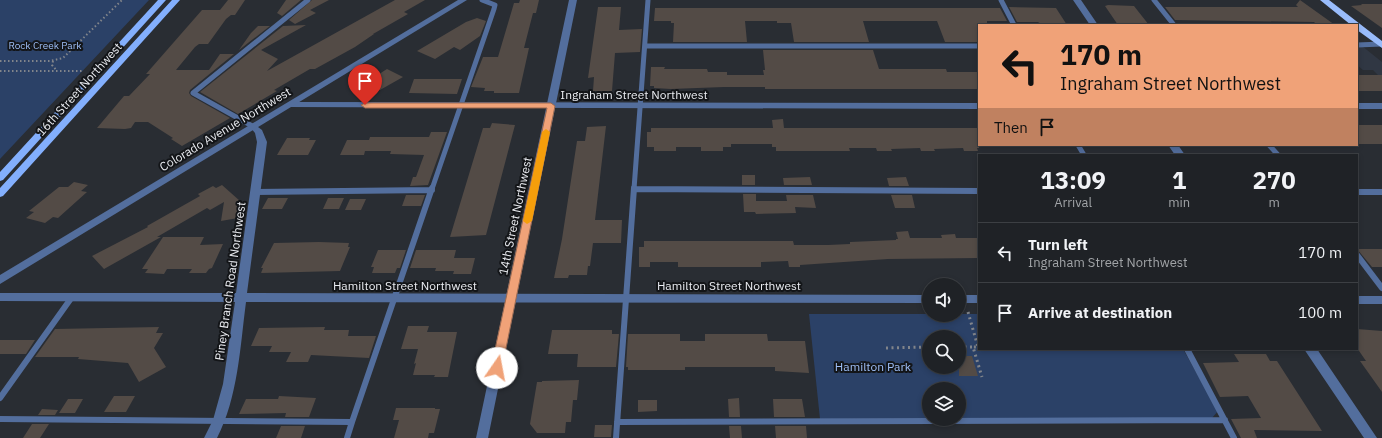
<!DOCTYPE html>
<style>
:root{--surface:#1f2226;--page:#2c2f32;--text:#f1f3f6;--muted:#a1a4a7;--line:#3c3f43}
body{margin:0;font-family:"IBM Plex Sans",sans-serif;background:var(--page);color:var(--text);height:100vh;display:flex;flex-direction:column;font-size:15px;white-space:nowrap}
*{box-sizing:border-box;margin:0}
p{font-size:13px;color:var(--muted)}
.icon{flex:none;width:22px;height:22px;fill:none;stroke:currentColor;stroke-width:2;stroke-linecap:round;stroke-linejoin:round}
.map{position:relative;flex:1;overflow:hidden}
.side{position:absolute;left:978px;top:154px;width:380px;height:196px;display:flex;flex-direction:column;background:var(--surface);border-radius:0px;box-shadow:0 2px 6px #0003,0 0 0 1px var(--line)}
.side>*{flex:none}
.guide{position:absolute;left:978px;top:24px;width:380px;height:122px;border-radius:0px;box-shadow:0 2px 6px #0003,0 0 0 1px var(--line);background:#f0a278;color:#111;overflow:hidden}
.buttons{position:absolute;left:922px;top:278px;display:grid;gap:8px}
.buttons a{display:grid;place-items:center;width:44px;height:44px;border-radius:50%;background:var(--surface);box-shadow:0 2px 6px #0003,0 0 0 1px var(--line);font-size:20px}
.pin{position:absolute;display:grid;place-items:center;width:34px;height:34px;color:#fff;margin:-41px -17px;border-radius:50% 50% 50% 0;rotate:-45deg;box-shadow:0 0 4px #0007}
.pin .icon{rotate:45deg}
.me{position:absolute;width:44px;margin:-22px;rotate:12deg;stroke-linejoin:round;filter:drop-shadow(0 0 3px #0008)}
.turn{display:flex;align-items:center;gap:14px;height:84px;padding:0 16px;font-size:18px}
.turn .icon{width:52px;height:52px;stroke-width:2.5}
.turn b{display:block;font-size:28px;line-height:34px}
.then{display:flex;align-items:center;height:38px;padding:0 16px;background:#0003;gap:8px;font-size:15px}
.eta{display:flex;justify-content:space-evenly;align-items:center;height:68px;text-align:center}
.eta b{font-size:24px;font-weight:700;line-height:28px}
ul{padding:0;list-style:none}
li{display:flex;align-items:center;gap:12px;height:60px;padding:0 16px;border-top:1px solid var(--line)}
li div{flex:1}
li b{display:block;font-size:15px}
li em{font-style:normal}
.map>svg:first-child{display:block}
</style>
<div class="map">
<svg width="1382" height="438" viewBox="0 0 1382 438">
<rect width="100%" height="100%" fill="#292d33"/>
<path fill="#303743" d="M1357,42L1382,62V75H1378L1373,70H1363L1357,65Z"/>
<path fill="#2b4167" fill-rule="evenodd" d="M0,0H149L0,159Z
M809,314H979V349H1183L1218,411L1212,418H959V389H929V418L820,419ZM929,337H959V367H929Z"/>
<path fill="#534b46" d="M228,0H245L235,15H231L226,19L208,44H199L195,47L176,70H209L220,54H234L190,90L189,93L191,96L230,118L182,146L171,139L173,138L148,122H135L131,128L125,129L97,128L124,96H129L150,74H146L202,10H220Z
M286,0H301L282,16L277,13Z
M312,0H329L310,10L316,13L295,24L289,20Z
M395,0H425L404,12L408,14L373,34H374L355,47L315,69H310L274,90L277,91L238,114L200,92L283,26L306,25L261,50L278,59L267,71Z
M520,0H539L536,13H533L524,48H529L519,93H494V91H484L485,88L471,87L483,57H498L514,3H519Z
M1300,0L1335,25H1317L1314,22L1175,20L1165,7H1298L1296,5Z
M1361,4H1382V28L1351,6L1362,5Z
M1108,5L1134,6L1149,25H1118L1105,6Z
M598,7H621L619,30L642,29L640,52L615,53L612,91H593L594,77L588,78Z
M1009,7L1056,8L1067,25H1042L1038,22H1017Z
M655,8H1000L1007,21H987V23H979V42H945L937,21H863L869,42H794L791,23H777V21H745L747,42H673L674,23H671V21H654Z
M477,18L486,21L480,36L460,50L454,47L435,59L417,51L466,22Z
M258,26H270L239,50L251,33Z
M763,50H873L879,69H946L947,72H979V89H765V87H724L671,89L654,88V86H650L651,67H665L664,69H707L708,72H727V75H764L763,70H765Z
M387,69L403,77L380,90L365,83Z
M1357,75H1382V91H1357Z
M414,79H462L457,94L409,93Z
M783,119L784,128H977L979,134V148H977L978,151H964L963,148L934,149L935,151H921L920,148L891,149L892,151H877L876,148H849L850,151H776V147H772V144H731V147H723V151H701V147H676V151H654V147H647V132H651V128H773L772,120Z
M492,123L515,125L486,235L450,237L483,128H490Z
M1357,125H1382V144H1357Z
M606,126L595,220H622L621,243H593L590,266H588L587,275H569L568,278H554L562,239L577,141H585L587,127Z
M431,132H447L428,185L410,186L413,177H416L424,155L390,154L391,151H365L364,155H340L347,140H369L370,137H429Z
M287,138H310L309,140H316L308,155H277Z
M742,175H755V185H742Z
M810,177L812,185H784L783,178Z
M906,177L909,186H889L887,178Z
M74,182L88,185L81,191L87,192L58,218L53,217L45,223L26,218L34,212L29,211L59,187H68Z
M222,185L240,201L238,218L221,221L224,202L210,210L207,208L157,237H161L104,269L92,256L148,227L147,226L200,196L198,194L213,186L216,188Z
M743,194H756V201H787L786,195H813L816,208L795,207L796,213L756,214L755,212H744Z
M406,195H425L421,206H402Z
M891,195H912L915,208H895Z
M268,198H288L282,209H262Z
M328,198H344L339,209H323Z
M350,199H366L361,210H345Z
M908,231L910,238H942L941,235L955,234L956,238H979V258L888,259L800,265V267H789L788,261L761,262V267H678V262H650V267H639V247H644V241H793L794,245H828L850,244V242L896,240V239H898L896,232Z
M163,237H204L200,245L223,244L212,268L209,269L206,273H189L192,269H167L164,274L145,273L148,269H142Z
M319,242L349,243L348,247H350L340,271L261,273L263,268H261L274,243Z
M1357,249H1382V267H1372Z
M378,250H406L400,268H397L395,273H372L374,267H371Z
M416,250H456L454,258H475L471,274H453L454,271H435L436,268H410Z
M408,326H429L427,332H457L448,377H434L435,375H413L416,363L414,364L418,349H401Z
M159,327L156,333H163L154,348L166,367L139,382L128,363L78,359L79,357H35L55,329Z
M325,327L324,330H349L348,336H376L369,358L311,355L308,362H286L291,352H269L272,346H251L259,328Z
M1357,329L1382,331V392L1360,361H1366L1357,348Z
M552,330H612V334H619L616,367H577L578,354H548Z
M628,334H680V341H705V334H767L768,341H805L809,373L775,371V367H685V370H628V367H626Z
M0,340H35L26,354H0Z
M1234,354H1266L1270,361H1277L1322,431L1254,430L1257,438H1241L1231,419L1261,418L1248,396L1220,397L1203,363L1239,362Z
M959,356H972L978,376H959Z
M579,380L577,400H573L571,422H566L565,433H537L530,424L537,382H542V381Z
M114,396H135L126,412H104Z
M279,396L316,398L309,417H285L286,413L239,414L246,399H278Z
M739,398L740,417H729L728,399Z
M68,399H83L75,413H59Z
M773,399H802L805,417H774Z
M638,400H657V411L638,412Z
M396,408H435V409H440L434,433H429L428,438H394L399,420H393Z
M42,409L58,410L55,415H38Z
M32,424H49L40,438H23Z
M595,425H612L611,437H594Z
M281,426H305L301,438H276Z
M729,426H741L742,438H730Z
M775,426H806L807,438H776Z"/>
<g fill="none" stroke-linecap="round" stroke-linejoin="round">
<path stroke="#82858b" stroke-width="2" stroke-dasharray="1.5 2.5" stroke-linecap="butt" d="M0,61H50L63,58L122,0
M53,61L52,65L57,71
M0,71H84"/>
<path stroke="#82858b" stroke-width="3" stroke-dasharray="2 3.5" stroke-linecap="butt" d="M968,312L978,347H973L982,377
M959,347H973
M886,348L929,347"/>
<path stroke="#536e9d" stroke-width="5" d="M1001,0L1014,25
M1154,0L1174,25
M1357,45L1382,44
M645,46H979
M254,127L193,93L308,0
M1078,145L1084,155
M1269,145L1278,155
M432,189L494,9L495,5L482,0
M634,189L648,0"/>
<path stroke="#536e9d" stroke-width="6" d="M634,189L979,191
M255,192L432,190
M1357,192H1382
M1357,255L1382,288
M1187,349L1234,438
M0,398L72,297
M0,419L352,422L347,438
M352,422L432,188
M617,422L1225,420
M616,438L634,188"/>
<path fill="#536e9d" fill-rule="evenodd" d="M290,102L979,103V109L287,107L286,105Z
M1357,103H1382V109H1357Z
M254,124L262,130L267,142L247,293L929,295V303L246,302C240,348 238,397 217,438H204L213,420L223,384L235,302L0,301V293H236L257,142L255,133L250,127Z
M959,295H979V303H959Z
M1357,296H1382V304H1357Z"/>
<path fill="#536e9d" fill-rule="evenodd" d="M458,0H467L0,284V275Z
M569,0H577L488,438H476Z
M1073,0H1081L1098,25H1090Z
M1168,145H1178L1185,155H1175Z
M1304,349H1317L1377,438H1364Z"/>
<path fill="#83affd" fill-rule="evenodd" d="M158,0H166L3,180L0,181V172Z
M172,0H180L3,196L0,197V188Z"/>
<path fill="#99bcfb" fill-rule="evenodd" d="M1320,0H1329L1382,41V48L1357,30V25H1351Z"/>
</g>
<path fill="#f0a278" stroke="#9c694e" d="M551,103L555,106L502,368L501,371H493L491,368L547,108H365L361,105L365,103Z"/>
<path fill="#f59e0b" d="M546,129L550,132L532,221L527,224L523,221L542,132Z"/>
<g text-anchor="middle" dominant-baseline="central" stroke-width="4" stroke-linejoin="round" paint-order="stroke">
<g font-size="10" fill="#9ebff8" stroke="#131518">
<text x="45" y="45">Rock Creek Park</text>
</g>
<g font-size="12" fill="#ebedf2" stroke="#131518">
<text transform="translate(79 89) rotate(-48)">16th Street Northwest</text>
<text x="634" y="94">Ingraham Street Northwest</text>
<text transform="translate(225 129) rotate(-31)">Colorado Avenue Northwest</text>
<text transform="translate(515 216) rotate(-78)">14th Street Northwest</text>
<text transform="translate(230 281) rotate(-82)">Piney Branch Road Northwest</text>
<text x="405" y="285">Hamilton Street Northwest</text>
<text x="729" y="285">Hamilton Street Northwest</text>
</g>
<g font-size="12" fill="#9ebff8" stroke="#131518">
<text x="873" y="366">Hamilton Park</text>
</g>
</g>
</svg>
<div class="buttons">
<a><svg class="icon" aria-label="sound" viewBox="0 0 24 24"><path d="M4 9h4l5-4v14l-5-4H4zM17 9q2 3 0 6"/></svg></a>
<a><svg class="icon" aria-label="search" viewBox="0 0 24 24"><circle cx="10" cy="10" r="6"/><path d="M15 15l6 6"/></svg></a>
<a><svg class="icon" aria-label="layers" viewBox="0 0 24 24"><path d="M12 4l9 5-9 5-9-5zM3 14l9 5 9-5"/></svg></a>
</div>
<div class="pin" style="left:365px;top:105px;background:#d93025"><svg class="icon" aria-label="arrive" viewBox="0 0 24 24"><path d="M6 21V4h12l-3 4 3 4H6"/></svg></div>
<svg class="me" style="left:497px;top:368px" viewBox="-20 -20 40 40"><circle r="19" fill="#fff"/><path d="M0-13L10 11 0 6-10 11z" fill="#f0a278"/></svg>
<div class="guide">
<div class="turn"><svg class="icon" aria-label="left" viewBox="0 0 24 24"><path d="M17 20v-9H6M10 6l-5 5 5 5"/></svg><div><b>170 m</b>Ingraham Street Northwest</div></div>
<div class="then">Then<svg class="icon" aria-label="arrive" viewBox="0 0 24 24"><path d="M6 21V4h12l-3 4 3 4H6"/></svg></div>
</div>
<section class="side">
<div class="eta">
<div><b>13:09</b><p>Arrival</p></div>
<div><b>1</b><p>min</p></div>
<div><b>270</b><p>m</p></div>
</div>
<ul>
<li><svg class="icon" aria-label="left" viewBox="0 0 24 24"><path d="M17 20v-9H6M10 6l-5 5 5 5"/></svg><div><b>Turn left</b><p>Ingraham Street Northwest</p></div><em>170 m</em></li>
<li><svg class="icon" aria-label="arrive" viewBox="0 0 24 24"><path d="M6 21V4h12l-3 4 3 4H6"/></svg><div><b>Arrive at destination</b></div><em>100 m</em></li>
</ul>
</section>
</div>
